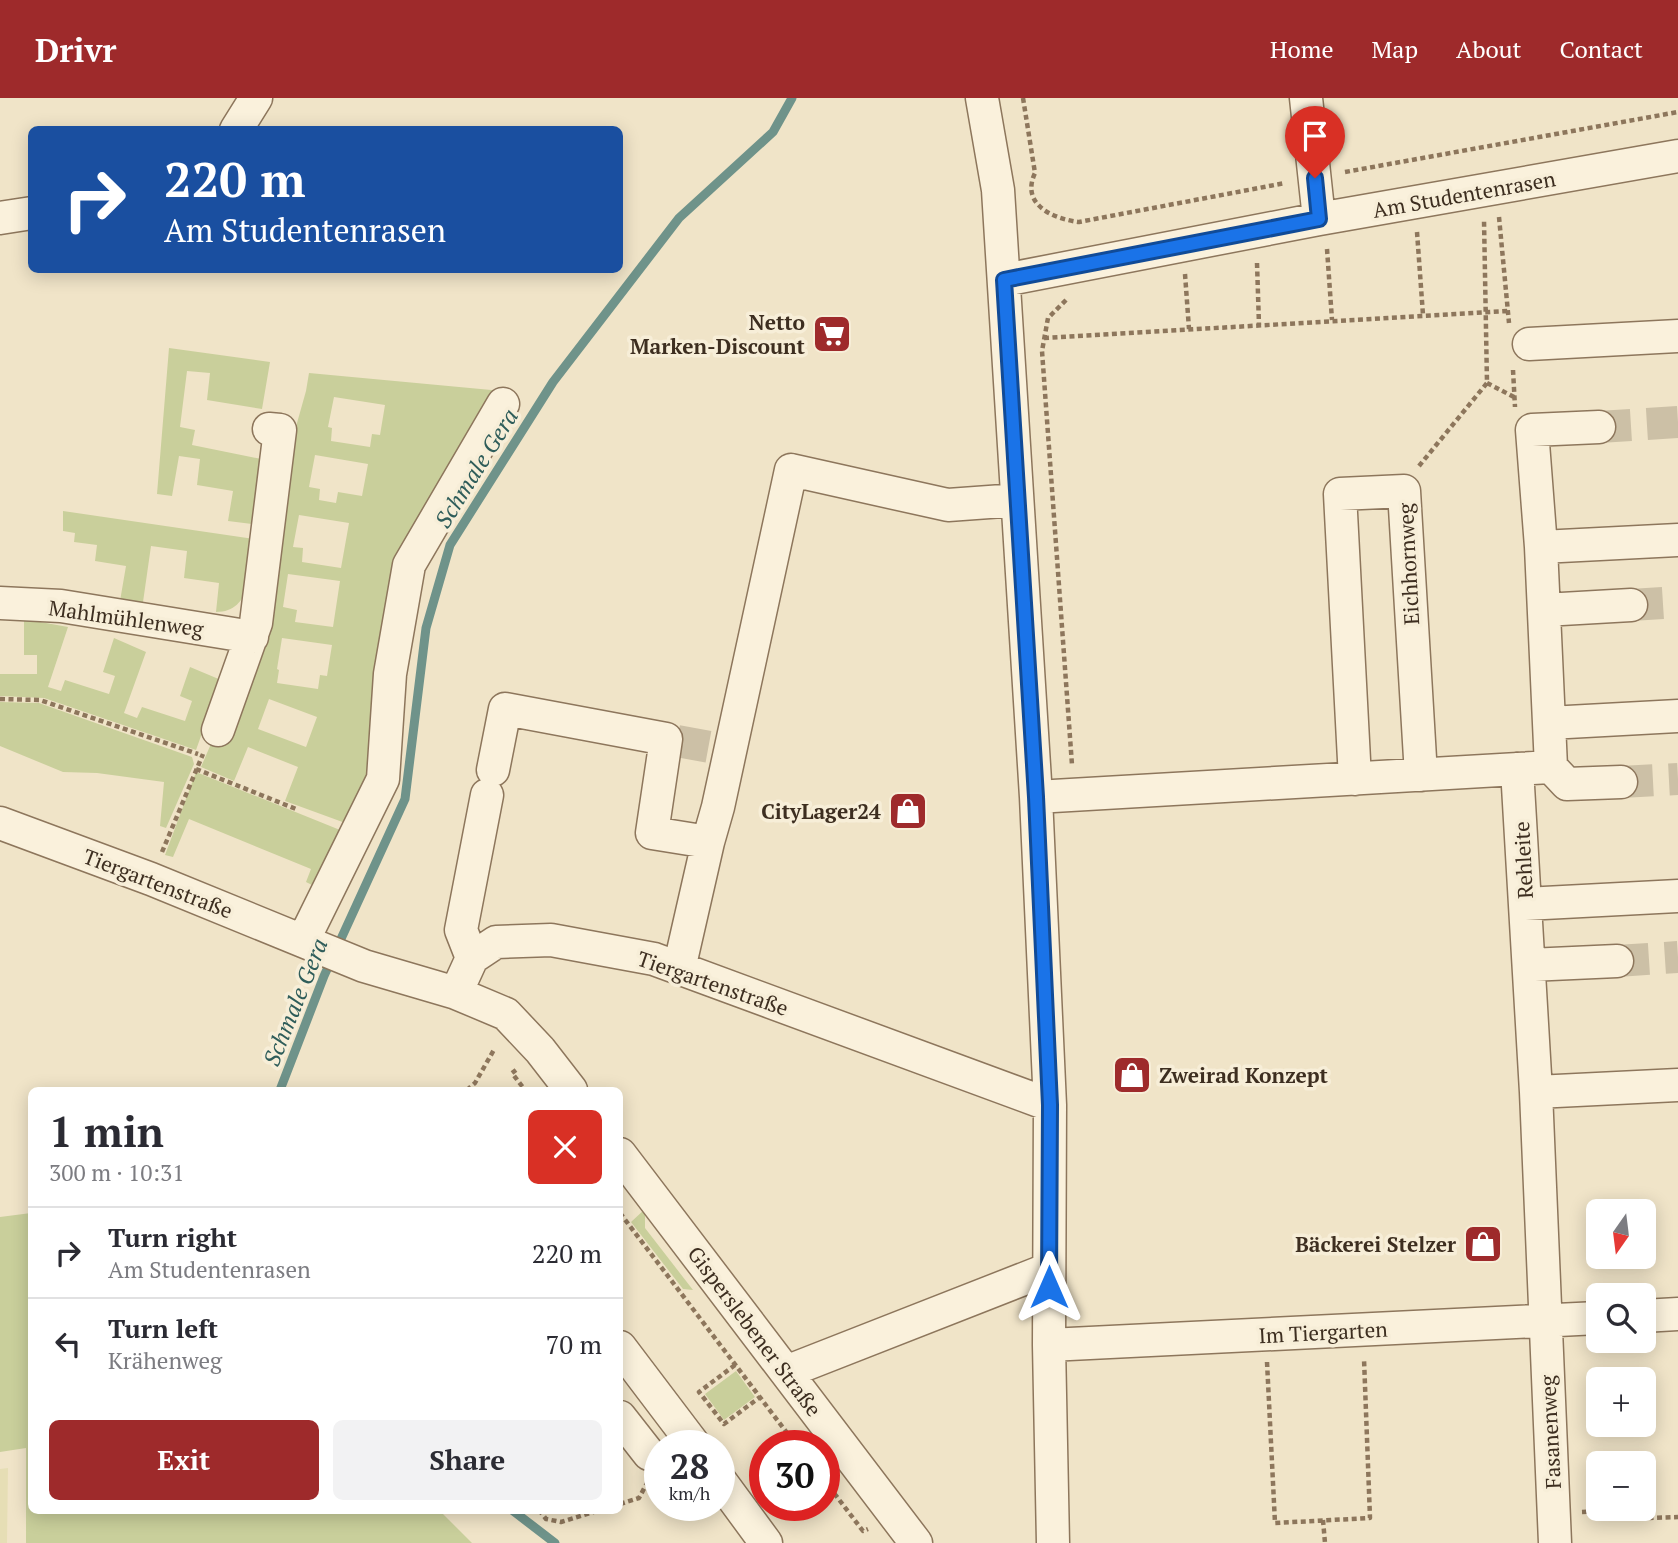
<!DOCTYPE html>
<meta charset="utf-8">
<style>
:root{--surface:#fff;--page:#f2f2f3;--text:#2b2b33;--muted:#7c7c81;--line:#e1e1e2;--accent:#9e2a2b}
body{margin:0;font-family:"PT Serif",serif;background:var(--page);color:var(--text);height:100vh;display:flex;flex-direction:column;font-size:26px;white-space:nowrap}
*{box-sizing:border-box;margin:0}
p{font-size:23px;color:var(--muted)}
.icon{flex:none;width:38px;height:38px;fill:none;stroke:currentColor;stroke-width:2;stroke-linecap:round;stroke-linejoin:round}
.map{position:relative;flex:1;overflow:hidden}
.panel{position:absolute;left:28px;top:989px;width:595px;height:427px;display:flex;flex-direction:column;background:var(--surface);border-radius:10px;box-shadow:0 4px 18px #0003}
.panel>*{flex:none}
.guide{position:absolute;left:28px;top:28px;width:595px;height:147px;border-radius:10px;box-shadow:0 4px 18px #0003;background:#1a4fa0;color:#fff;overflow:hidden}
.needle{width:46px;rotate:194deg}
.controls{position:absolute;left:1586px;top:1101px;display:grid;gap:14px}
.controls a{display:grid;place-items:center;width:70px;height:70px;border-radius:10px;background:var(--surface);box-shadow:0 4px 18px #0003;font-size:35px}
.speed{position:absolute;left:644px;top:1332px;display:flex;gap:14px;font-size:35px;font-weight:700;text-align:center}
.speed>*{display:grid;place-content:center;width:91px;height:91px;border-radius:50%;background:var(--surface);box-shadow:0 4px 18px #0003;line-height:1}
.speed small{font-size:18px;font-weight:400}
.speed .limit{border:10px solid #d22;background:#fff;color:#111}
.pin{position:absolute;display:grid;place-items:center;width:60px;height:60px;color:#fff;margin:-72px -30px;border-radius:50% 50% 50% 0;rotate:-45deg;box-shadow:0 0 7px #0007}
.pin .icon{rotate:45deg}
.me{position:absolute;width:77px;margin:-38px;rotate:0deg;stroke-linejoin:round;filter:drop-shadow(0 0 5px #0008)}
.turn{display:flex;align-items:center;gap:24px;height:147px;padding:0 21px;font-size:32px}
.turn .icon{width:91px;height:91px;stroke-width:2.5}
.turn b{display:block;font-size:49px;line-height:60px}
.round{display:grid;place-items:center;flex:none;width:74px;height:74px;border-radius:10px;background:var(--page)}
.overview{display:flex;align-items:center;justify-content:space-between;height:119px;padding:0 21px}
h1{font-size:42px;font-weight:800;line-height:52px}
.cta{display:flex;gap:14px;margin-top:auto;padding:14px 21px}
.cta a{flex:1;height:80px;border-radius:10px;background:var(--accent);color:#fff;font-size:28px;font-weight:800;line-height:80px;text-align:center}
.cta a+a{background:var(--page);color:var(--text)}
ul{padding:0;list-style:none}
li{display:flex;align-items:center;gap:21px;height:91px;padding:0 21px;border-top:2px solid var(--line)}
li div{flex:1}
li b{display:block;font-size:26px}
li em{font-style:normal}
header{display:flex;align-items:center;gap:42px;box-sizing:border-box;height:98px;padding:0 35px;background:var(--accent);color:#fff}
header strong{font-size:33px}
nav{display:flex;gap:38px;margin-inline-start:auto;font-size:24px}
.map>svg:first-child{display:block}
</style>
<header>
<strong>Drivr</strong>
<nav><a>Home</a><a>Map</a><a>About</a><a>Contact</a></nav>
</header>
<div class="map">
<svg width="1678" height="1445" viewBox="0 0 1678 1445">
<rect width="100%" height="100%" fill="#f0e4c8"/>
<path fill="#e6deb5" d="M8,1370L7,1445H0V1371Z"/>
<path fill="#c9cf9b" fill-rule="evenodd" d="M169,250L270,264L262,311L207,302L210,275L187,273L180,329L195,332L192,347L266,362L259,427L228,423L233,393L197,387L200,361L179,358L172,398L157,396Z
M309,275L502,293L431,404L376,675L348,726L285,703L298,669L248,649L234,683L201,669L271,507L297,325L306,293ZM334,299L385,307L380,337L372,336L370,349L331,343L332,330L328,329ZM315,357L368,366L362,398L338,394L336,405L319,402L320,391L309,389ZM299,417L349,425L341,470L302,464L303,450L293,449ZM288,476L340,483L333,529L295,524L297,512L283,509ZM282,540L332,547L327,578L320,577L318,591L277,585L279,572L277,571ZM269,601L317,619L306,649L258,631Z
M63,413L254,441C250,470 253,514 216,514L219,485L184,480L187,453L151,448L143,504L120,503L126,468L95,463L97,447L74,444L75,435L63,433Z
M24,521L68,529L48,589L61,593L65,582L109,596L115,578L103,574L114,540L146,554L124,615L137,620L142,609L185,623L192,603L180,598L190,569L221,582L196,652L44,600L0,598V576H37V557H24Z
M0,604L39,605L192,659L194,666L166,730L160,728L164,684L97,675L63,674L0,648Z
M196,674L345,734L318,790L306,784L311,771L189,721L173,759L165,757Z
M645,1111V1130L693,1192L683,1191L631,1124Z
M31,1115L32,1412H439L472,1445H26V1350L0,1354V1119Z
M736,1273L755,1299L724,1322L705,1296Z"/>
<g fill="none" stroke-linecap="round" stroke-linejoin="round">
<path stroke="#6f938a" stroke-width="9" d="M280,992L324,878L405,701L426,530L450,447L553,284L679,120L773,34L792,0
M512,1412L555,1445"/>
<path stroke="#ccc0a6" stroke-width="32" stroke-dasharray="32 16" stroke-linecap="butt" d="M1599,329L1678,324
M1631,507L1678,504
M677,643L715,650
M1621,684L1678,681
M1617,863L1678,859"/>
<defs>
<path id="minor" d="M982,0L998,92L1036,699L1050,1007L1049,1247L1053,1445
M1306,0L1319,121
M236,32L256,0
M0,120L32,115
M1004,182L1319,121L1678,58
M1529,246L1678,238
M1541,449L1678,442
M0,505L61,508L252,539
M1544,512L1631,507
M1549,625L1678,618
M218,632L256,525L280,332L269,331
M1551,669L1567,686L1621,684
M1517,671L1536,994L1555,1445
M493,672L505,611L666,641L652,735L708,744
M1355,681L1340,396L1404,393L1421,677
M1036,699L1551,669L1541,449L1532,332L1599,329
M0,725L151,781L364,868L456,895L506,916L540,952L571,992
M1525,806L1678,798
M303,843L383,681L390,576L409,467L503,306
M472,860L461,832L487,697
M1529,867L1617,863
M679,871L708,744L718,709L791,372L948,407L1017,402
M456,895L472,860L496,844L551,842L654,861L1050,1007
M1536,994L1678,987
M620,1056L916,1445
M1643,1218L1678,1216
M1049,1247L1598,1220
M620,1249L695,1348
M786,1274L1049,1171
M620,1319L649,1356
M719,1381L766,1445"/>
</defs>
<use href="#minor" stroke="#8d765c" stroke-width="35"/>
<path stroke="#8d765c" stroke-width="4.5" stroke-dasharray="5 3.5" stroke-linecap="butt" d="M1023,0L1035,75C1020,107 1054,121 1079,124L1285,85
M1345,74L1678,14
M1499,119L1509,225
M1417,134L1423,217
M1327,151L1332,222
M1257,165L1259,227
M1185,176L1189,231
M1066,202L1048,220L1042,253L1072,667
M1044,240L1508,213
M1513,272L1515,309
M1487,285L1514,299
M1419,368L1487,285L1484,122
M0,601L40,602L198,656
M196,671L296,711
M162,754L203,656
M516,972L512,975L525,992
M467,992L475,985L495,950
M620,1115L797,1348
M1267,1264L1275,1425L1370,1420L1364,1261
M735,1267L699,1294L724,1326L760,1299
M824,1382L863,1433L868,1431
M620,1406L639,1400L647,1385
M539,1412L546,1421L561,1424L600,1412
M1582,1414L1628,1412L1650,1420L1678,1419
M1323,1422L1325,1445"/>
<use href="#minor" stroke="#faf1dc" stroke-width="32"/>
</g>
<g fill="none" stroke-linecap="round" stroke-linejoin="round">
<defs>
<path id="route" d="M1049,1189L1050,1007L1036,699L1004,182L1319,121L1315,80"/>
</defs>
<use href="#route" stroke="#114b97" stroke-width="18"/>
<use href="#route" stroke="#1a73e8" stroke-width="12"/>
</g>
<defs>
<symbol id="supermarket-square" viewBox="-11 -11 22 22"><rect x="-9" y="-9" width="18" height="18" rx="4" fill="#9e2a2b" stroke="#f7eed8"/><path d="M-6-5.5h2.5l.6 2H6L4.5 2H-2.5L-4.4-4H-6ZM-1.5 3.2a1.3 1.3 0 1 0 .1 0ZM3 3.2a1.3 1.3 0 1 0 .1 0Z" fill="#fff"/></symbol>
<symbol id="shop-square" viewBox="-11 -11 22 22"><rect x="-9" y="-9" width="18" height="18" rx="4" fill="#9e2a2b" stroke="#f7eed8"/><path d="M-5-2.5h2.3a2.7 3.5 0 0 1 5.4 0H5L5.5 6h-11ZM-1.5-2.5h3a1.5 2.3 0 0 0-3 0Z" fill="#fff"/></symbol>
</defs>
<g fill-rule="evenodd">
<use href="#supermarket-square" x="810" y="214" width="44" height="44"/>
<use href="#shop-square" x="886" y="691" width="44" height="44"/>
<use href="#shop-square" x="1110" y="955" width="44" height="44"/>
<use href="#shop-square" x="1461" y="1124" width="44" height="44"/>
</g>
<g text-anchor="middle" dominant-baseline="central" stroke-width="7" stroke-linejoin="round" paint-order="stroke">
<g font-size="21" fill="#3d2e20" stroke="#f7eed8">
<text transform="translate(1464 96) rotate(-10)">Am Studentenrasen</text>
<text transform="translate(1408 466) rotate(-93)">Eichhornweg</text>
<text transform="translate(126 520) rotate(8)">Mahlmühlenweg</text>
<text transform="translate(1523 762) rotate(-93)">Rehleite</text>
<text transform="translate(158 785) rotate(21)">Tiergartenstraße</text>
<text transform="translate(713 885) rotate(19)">Tiergartenstraße</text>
<text transform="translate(755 1233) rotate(53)">Gisperslebener Straße</text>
<text transform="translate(1323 1234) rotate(-3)">Im Tiergarten</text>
<text transform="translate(1550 1334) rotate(-93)">Fasanenweg</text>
</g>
<g font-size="21" font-weight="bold" fill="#3d2e20" stroke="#f7eed8" text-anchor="end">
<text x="805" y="224">Netto<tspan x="805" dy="24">Marken-Discount</tspan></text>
<text x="881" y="713">CityLager24</text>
<text x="1159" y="977" text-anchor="start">Zweirad Konzept</text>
<text x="1456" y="1146">Bäckerei Stelzer</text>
</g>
<g font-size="23" font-style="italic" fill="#2f5d5a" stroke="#f7eed8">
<text transform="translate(476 370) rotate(-58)">Schmale Gera</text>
<text transform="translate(295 904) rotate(-68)">Schmale Gera</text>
</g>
</g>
</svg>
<div class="controls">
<a><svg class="needle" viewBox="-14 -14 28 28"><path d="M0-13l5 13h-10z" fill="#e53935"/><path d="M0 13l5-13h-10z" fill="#7c7c81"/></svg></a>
<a><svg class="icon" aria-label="search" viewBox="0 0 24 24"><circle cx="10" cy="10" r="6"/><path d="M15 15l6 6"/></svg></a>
<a>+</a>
<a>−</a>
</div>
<div class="speed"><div>28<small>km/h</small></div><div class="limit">30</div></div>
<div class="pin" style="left:1315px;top:80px;background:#d93025"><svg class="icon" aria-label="arrive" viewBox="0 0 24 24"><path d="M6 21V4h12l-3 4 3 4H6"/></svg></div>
<svg class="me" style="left:1049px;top:1189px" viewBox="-20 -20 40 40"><path d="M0-17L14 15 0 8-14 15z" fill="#1a73e8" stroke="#fff" stroke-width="4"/></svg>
<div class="guide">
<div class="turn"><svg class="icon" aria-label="right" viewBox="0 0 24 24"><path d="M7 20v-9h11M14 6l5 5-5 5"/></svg><div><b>220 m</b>Am Studentenrasen</div></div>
</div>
<section class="panel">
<div class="overview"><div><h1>1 min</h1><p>300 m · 10:31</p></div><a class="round" style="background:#d93025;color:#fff"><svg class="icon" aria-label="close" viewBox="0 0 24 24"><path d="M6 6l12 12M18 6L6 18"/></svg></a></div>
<ul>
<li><svg class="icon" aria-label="right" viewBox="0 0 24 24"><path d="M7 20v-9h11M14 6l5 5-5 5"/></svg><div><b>Turn right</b><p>Am Studentenrasen</p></div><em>220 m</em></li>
<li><svg class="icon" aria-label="left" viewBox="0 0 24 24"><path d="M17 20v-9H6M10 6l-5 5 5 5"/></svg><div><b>Turn left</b><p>Krähenweg</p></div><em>70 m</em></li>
</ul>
<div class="cta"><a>Exit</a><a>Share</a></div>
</section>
</div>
